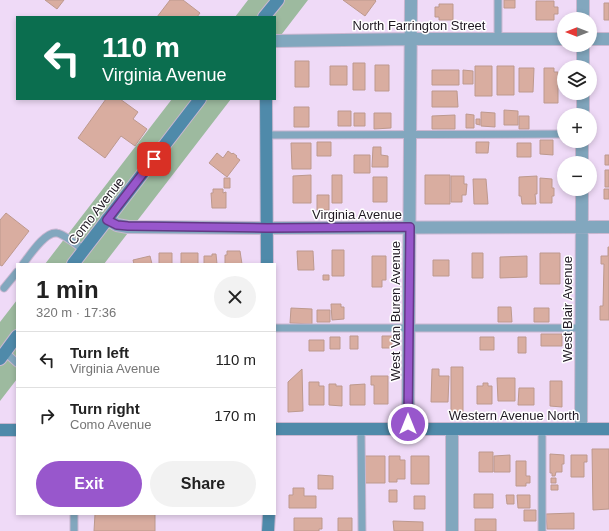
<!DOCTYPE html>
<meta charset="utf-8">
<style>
:root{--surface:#fff;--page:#f2f2f2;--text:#222;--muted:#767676;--line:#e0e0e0;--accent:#9857cc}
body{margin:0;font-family:Arial,sans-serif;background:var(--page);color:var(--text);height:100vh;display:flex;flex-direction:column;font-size:15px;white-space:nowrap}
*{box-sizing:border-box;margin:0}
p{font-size:13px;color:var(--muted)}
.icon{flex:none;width:22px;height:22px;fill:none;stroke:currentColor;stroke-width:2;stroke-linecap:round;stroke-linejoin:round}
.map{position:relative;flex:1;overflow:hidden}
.panel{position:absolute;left:16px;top:263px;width:260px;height:252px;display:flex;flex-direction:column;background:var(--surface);border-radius:0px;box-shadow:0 2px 6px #0003}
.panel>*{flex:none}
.hud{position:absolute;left:16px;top:16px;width:260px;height:84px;border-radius:0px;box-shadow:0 2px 6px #0003;background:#0b6e4f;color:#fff;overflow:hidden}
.needle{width:26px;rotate:270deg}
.controls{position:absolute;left:557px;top:12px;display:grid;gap:8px}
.controls a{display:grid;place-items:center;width:40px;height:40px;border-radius:50%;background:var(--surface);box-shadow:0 2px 6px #0003;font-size:20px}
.pin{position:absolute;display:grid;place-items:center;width:34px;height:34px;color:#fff;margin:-17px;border-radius:8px;box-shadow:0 2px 6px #0006}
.me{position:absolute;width:44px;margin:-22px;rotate:0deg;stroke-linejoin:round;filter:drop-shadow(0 0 3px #0008)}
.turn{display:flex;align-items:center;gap:14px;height:84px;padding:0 20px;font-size:18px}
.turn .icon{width:52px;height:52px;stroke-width:2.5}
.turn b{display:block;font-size:28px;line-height:34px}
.round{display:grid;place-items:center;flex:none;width:42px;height:42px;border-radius:21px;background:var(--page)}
.headline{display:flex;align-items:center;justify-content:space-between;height:68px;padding:0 20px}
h1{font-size:24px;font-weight:600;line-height:30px}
.primary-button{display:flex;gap:8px;margin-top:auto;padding:8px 20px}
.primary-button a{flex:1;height:46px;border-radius:24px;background:var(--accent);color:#fff;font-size:16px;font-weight:600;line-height:46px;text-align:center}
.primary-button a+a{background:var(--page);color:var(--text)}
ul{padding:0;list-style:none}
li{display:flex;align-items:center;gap:12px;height:56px;padding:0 20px;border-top:1px solid var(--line)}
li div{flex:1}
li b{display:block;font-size:15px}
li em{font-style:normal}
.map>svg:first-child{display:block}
</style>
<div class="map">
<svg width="609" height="531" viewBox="0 0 609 531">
<rect width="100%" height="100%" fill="#efdaf7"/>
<path fill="#9dba9f" d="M248,0H308L275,43V17H235Z
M172,99H231L104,264H45Z
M17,300V379L0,401V322Z"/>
<path fill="#d9ada0" stroke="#bd998e" d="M45,0H64L57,9Z
M170,0H183L200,13L197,17H157Z
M343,0H375L376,1L365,16Z
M504,0H515V8H504Z
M536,1H554V7H558V14H554V20H536Z
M604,3H609V20H604Z
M439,4H453V20H439V17H435V7H439Z
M295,61H309V87H295Z
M353,63H365V90H353Z
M375,65H389V91H375Z
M330,66H347V85H330Z
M475,66H492V96H475Z
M497,66H514V95H497Z
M519,68H534L533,92H519Z
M544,68H554V72H558V103H544Z
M432,70H459V85H432Z
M463,70L473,71V84H463Z
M432,91H457L458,107H432Z
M106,99H120L138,112L133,119L147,129L135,146L121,136L105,158L78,138Z
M294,107H309V127H294Z
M504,110L518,111V125H504Z
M338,111H351V126H338Z
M481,112L495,113V127L481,126Z
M354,113H365V126H354Z
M374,113H391V128L374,129Z
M466,114L474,115V128H466Z
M455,115V129H432V116Z
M519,116H529V129H519Z
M476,119H480V125L476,124Z
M540,140H553V155L540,154Z
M317,142H331V156H317Z
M476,142H489L488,153H476Z
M291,143H311V169H292Z
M517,143H531V157H517Z
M373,147H381V155L388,156V167H372Z
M228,151L232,154L233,153L237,156L236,157L240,160L227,177L209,163L217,153L223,158Z
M354,155H370V173H354Z
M605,155H609V165H605Z
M605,170H609V187H605Z
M311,175V203H293V176Z
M332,175H342V203H332Z
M425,175H450V204H425Z
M451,176H464V184H467L466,195H462V202H451Z
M537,176V194H535L536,204H522L521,196H519V177Z
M373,177H387V202H373Z
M224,178H230V188H224Z
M540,178L552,179V188H554V196H552V203H540Z
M473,179H486L488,204H474Z
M213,189H223V193L226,192V208H212L211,193H213Z
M604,189H609V199H604Z
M317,195H329V210H317Z
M6,213L29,231L2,266L0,265V220Z
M608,247H609V320H600V306H603L604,264H601V256H608Z
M332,250H344V276H332Z
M227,251H240L242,264H225V255H227Z
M297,251H313L314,270H298Z
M159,253H172V264H159Z
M181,253H198V264H181Z
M472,253H483V278H472Z
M540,253H560V284H540Z
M212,254H216L217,264H204V256H212Z
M150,256L152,264H134L133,260Z
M372,256H386V280H382V287H372Z
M527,256V277L500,278V257Z
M433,260H449V276H433Z
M323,275H329V280H323Z
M331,304H341V307H344V319L332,320Z
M498,307H511L512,322H498Z
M291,308L312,309V324L290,323Z
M534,308H549V322H534Z
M317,310H330V322H317Z
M541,334H562V346H541Z
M350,336H358V349H350Z
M382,336H392V348H382Z
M330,337H340V349H330Z
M480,337H494V350H480Z
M518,337H526V353H518Z
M309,340H324V351H309Z
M451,367H463V413L451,412Z
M302,369L303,411L288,412V382Z
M432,369H439V376H449L448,402H431Z
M371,376H388V404H374V385H371Z
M497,378H515V401H498Z
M550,381H562V407L550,406Z
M309,382H319V386H324V405H309Z
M483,383H488V386H492V404H477V386H483Z
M329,384H336V386H342V406L329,405Z
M365,384V405H350V385Z
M519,388H534V405H518Z
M592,449H609V509L593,510Z
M479,452H493V472H479Z
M550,454L564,455V464H562V472H556L555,476H552V473H550Z
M510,455V472H494V456Z
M571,455H587V462H584V477H571Z
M365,456H385V483H365Z
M389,456H400V460H405V479H397V482H389Z
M411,456H429V484H411Z
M516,461H526V476H530V483H526V486H516Z
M318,475L333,476V489H318Z
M551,478H556V483H551Z
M551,485H558V490H551Z
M293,488H304V496H316V508H289V495H293Z
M389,490H397V502H389Z
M474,494H493V508H474Z
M506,495H514V504H507Z
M517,495H530V508H518Z
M414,496H425V509H414Z
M524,510H536V521H524Z
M574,513V529H547L546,514Z
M95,514H155V531H94Z
M294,518H322V529H319V531H294Z
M338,518H352V531H338Z
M475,519H496V531H475Z
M393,521L423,522V531H394Z"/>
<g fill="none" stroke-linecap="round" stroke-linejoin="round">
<defs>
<path id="lane" d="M498,39V0
M266,135L564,134
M23,264C30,255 45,231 57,233C64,234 78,246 84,250
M4,288L17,272
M275,328H580
M5,352L17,363
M361,429L362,531
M542,429V531
M74,531V514"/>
<path id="street" d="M583,19V0
M590,39H609
M275,41L411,39H564
M583,67V45
M583,115V93
M582,163V141
M107,219L117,225L128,227L267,228L609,227
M408,429L411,0
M581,429L582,189
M452,531V429"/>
<path id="secondary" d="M264,17L278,0
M266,99L267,264
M73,264L200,99
M0,359L17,336
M275,429H609
M0,430H17
M268,531L269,514"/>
</defs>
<use href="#lane" stroke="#cab7d1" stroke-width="9"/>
<use href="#street" stroke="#cab7d1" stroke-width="14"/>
<use href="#secondary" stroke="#cab7d1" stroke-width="14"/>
<use href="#lane" stroke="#82a7be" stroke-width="7"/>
<use href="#street" stroke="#82a7be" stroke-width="12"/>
<use href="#secondary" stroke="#4f8aaa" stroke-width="12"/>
</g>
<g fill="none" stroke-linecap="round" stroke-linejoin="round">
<defs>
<path id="route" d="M154,159L107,220L117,225L128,226L267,228L410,227L408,424"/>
</defs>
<use href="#route" stroke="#633985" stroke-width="10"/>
<use href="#route" stroke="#9857cc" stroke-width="7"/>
</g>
<g text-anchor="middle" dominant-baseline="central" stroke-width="3" stroke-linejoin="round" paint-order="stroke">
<g font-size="13" fill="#1f1822" stroke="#fff">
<text x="419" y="25">North Farrington Street</text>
<text transform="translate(96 211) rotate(-52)">Como Avenue</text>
<text x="357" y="214">Virginia Avenue</text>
<text transform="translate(567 309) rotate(-90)">West Blair Avenue</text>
<text transform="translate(395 311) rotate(-90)">West Van Buren Avenue</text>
<text x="514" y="415">Western Avenue North</text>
</g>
</g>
</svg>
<div class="controls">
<a><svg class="needle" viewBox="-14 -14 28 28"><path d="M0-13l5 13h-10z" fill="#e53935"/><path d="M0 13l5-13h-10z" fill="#767676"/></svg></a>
<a><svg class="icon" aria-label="layers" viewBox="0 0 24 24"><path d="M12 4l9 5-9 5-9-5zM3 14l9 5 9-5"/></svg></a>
<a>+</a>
<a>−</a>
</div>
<div class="pin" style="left:154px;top:159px;background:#d93025"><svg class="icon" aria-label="arrive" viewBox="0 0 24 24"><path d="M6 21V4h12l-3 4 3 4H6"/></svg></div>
<svg class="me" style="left:408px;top:424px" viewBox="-20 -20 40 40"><circle r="17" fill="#9857cc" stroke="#fff" stroke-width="3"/><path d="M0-11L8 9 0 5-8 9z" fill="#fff"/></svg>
<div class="hud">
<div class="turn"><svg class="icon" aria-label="left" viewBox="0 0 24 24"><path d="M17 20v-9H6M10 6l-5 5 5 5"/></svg><div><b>110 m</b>Virginia Avenue</div></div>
</div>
<section class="panel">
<div class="headline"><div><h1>1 min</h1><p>320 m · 17:36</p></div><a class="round"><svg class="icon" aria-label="close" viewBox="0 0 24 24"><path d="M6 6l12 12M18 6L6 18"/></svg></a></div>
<ul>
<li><svg class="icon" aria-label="left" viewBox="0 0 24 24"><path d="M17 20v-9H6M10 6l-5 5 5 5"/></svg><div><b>Turn left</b><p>Virginia Avenue</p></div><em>110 m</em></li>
<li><svg class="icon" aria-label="right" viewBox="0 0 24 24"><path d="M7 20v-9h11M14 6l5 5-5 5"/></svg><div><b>Turn right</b><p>Como Avenue</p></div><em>170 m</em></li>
</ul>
<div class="primary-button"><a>Exit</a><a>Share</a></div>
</section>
</div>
